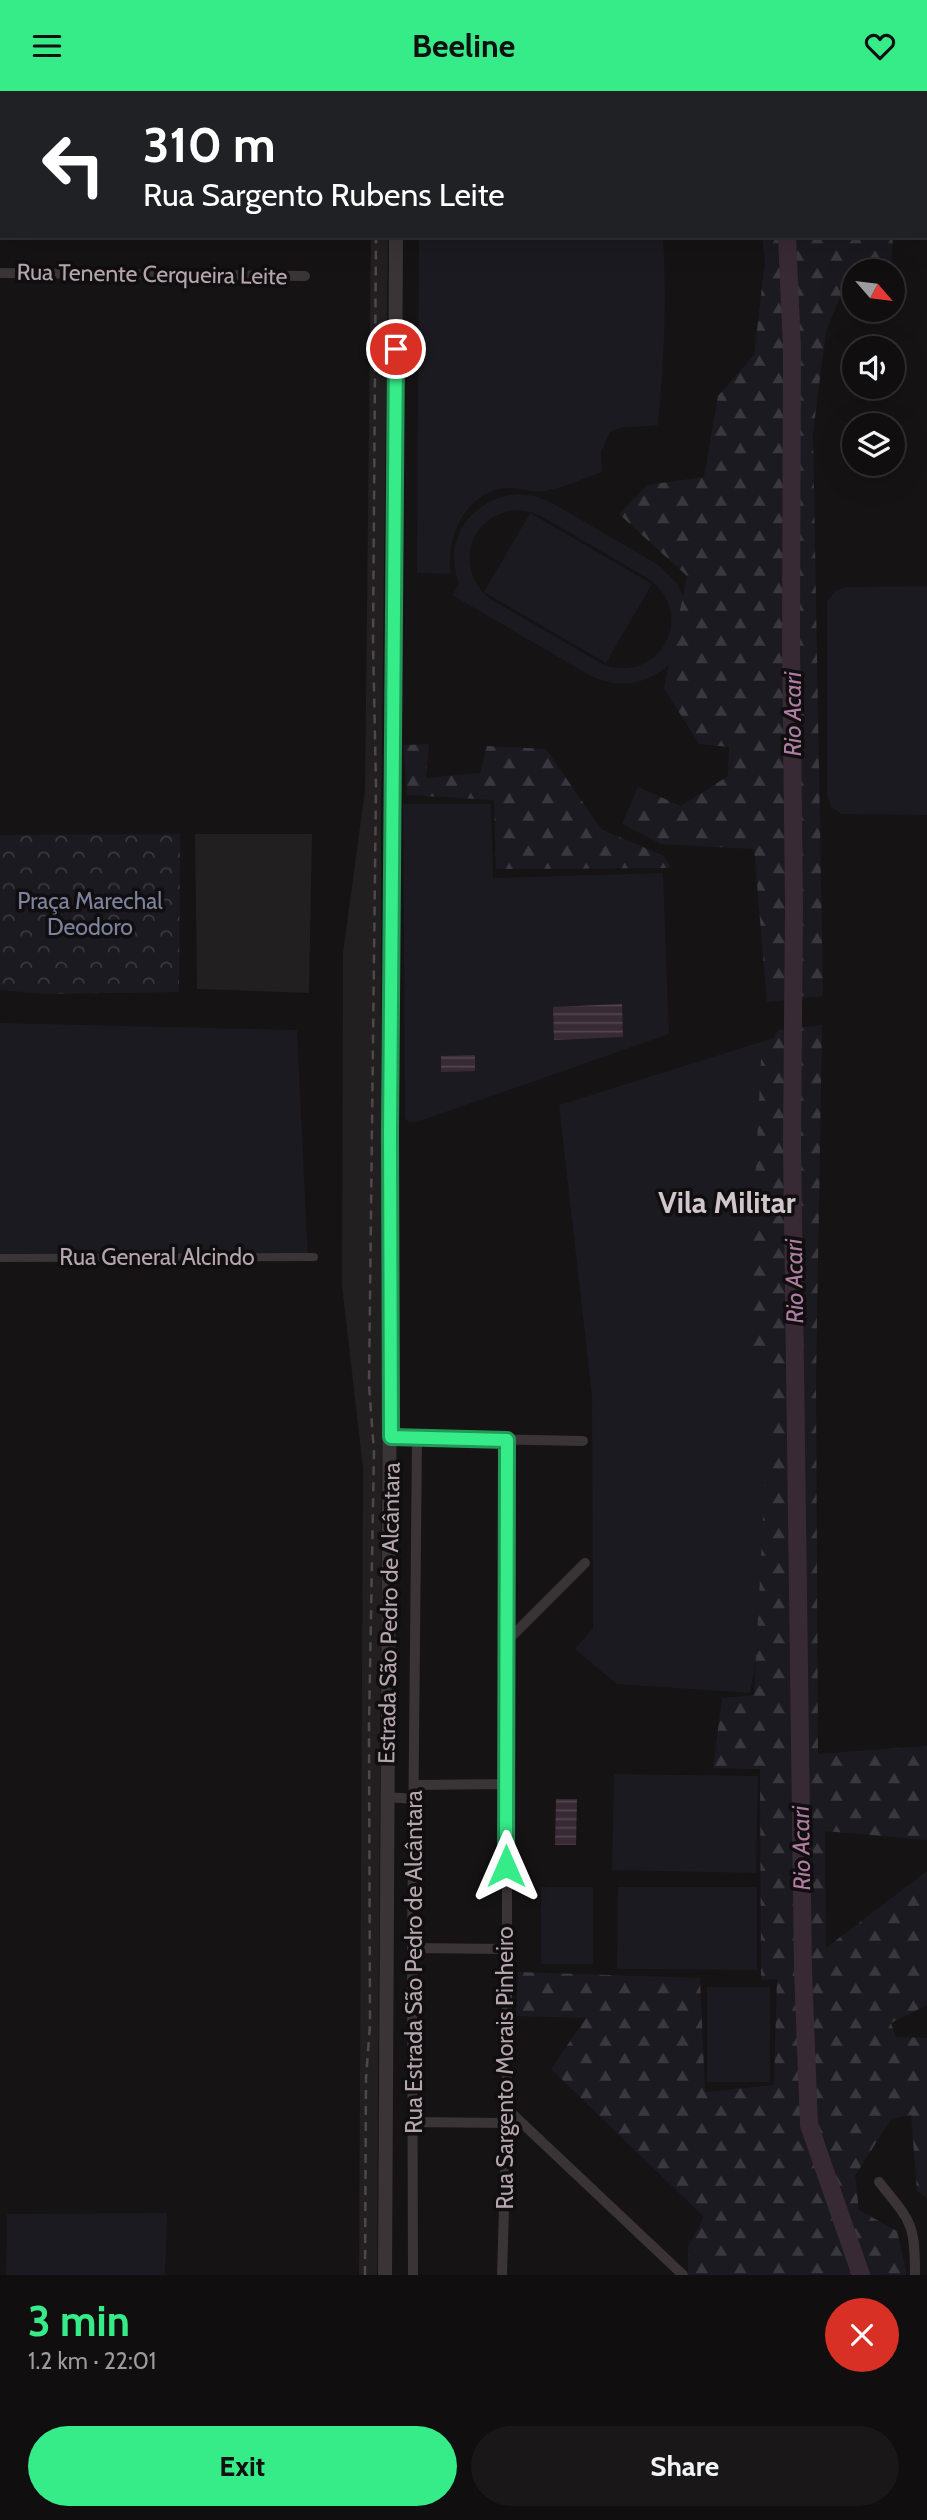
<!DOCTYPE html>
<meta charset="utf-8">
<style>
:root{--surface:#100e0f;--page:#191718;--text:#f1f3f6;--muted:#9c9c9e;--line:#302e2f;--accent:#35ec88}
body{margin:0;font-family:Cabin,sans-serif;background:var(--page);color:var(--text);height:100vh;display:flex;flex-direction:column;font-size:26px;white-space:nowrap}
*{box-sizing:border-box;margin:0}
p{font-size:23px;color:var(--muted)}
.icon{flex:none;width:38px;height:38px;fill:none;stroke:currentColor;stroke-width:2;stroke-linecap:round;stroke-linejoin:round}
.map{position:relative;height:2184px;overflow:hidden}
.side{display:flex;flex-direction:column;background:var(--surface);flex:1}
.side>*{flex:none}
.banner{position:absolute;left:0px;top:0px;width:928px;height:147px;box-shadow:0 7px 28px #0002,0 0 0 2px var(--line);background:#202124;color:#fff;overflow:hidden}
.needle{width:46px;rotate:118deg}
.fabs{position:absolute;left:842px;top:168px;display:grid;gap:14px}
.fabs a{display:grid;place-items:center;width:63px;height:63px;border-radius:50%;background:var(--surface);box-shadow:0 7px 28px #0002,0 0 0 2px var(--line);font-size:35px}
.pin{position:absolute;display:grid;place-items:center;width:60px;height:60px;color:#fff;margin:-30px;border:4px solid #fff;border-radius:50%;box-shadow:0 2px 7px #0007}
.me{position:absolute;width:77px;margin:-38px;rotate:0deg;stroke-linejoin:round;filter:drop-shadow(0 0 5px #0008)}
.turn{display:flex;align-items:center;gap:24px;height:147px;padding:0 28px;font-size:32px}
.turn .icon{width:91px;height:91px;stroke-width:2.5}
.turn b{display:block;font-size:49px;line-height:60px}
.round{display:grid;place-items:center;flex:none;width:74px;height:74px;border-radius:37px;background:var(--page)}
.summary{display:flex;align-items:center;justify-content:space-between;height:119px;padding:0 28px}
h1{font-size:42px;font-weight:700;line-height:52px;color:var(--accent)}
.button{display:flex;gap:14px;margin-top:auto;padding:14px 28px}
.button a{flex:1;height:80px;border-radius:42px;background:var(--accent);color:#111;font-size:28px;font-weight:700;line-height:80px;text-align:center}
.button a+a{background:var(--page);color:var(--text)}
header{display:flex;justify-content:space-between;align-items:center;height:91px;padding:0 28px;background:var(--accent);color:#111;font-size:32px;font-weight:700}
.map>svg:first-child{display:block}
</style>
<header><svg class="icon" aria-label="menu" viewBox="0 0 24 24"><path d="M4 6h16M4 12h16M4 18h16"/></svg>Beeline<svg class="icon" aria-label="heart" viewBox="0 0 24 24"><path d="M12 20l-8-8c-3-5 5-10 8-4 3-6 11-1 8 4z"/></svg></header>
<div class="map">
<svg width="927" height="2184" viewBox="0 0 927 2184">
<defs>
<pattern id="forest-firs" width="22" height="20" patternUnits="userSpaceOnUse" patternTransform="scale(1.75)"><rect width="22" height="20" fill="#1a1a20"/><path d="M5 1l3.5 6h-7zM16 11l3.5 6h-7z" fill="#39383e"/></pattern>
<pattern id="park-crowns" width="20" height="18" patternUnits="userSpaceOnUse" patternTransform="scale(1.75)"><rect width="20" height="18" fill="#1a1a20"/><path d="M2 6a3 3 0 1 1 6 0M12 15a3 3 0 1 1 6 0" fill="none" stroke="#39383e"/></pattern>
<pattern id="water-rules" width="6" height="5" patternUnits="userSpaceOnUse" patternTransform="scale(1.75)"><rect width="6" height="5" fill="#382a35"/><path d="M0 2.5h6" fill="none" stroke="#534650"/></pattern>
</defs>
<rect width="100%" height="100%" fill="#151314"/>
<path fill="#221f20" d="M371,145H388L381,730L382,1343L377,2184H359L363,1378L342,1194L343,862L365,699Z
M195,743H312L309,902L197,898Z"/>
<path fill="#1a1a20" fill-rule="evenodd" d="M420,0H657V2H420Z
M419,145H663C667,209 664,270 658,334C640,337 626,333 610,341L601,361L602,381C584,387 564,397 545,400C533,402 519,396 507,397C466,400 445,446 451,483L417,482Z
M517,403L535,405L552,412L657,473L677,492L685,509L673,570C649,594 619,599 589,584L452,504L459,493C442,449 471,407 517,403ZM517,419L531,421L543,426L649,488C697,523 661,593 604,574L492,509C453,481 467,423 517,419Z
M530,422L652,493L606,572L484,501Z
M927,495V724L842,723L831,716L827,704V510L835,500L847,496Z
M403,713H491L493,787L663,782L669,943L414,1032L408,1031L405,1027Z
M0,932L297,939L308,1167H0Z
M774,947L775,1474L750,1602L617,1593L575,1558L593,1537L592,1305L559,1014Z
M614,1683L758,1685L756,1782L612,1779Z
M541,1796H593V1873H541Z
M618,1796H757V1879L617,1878Z
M707,1896H770V1991H707Z
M167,2122L165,2184H6L7,2123Z"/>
<path fill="url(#forest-firs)" d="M762,145H893L891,175L881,180H854V193L844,197L826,240L813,342L823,905L767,911L754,758L661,753L622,733L638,696L681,715L728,685L729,656L699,653L664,597L687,485L619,423L647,394L704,386L718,305L754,264L765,170Z
M429,653L426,687L480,682L487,655L546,658L601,738L664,765L671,777L496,778L494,709L407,704L403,654Z
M822,934L816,1290L818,1663L927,1655V1749L825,1740L826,1857L927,1780V1914L891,1932L896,1946L927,1947V2108L917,2100L911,2024L891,2028L855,2085L859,2119L897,2140L907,2184H688V2156L704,2126L551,1978L586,1927L516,1925L518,1881L700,1887L705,2001L774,1994L777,1888L761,1889L760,1678L713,1677L722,1607L754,1604L770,1294L748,1243L761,969L778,939Z"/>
<path fill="url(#park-crowns)" d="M180,743L179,901L46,903L0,899V744Z"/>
<path fill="url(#water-rules)" d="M622,913L623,946L554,949L553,916Z
M475,964V980L441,981V965Z
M556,1708H577L576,1754H555Z"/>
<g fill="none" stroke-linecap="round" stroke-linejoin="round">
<path stroke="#382a35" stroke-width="18" d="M781,0V2
M787,145L792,258L791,551L794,815L792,1052L803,1878L809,2034L861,2184"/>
<path stroke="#3a3436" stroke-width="8" d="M0,1167L314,1166"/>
<path stroke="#3a3436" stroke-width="10" d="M324,2V0
M0,182L305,185
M391,1346L583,1350
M506,1551L585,1472
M414,1694L506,1693
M387,1706L414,1708
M412,1857L506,1858
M507,2018L683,2184
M413,2031L506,2032
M879,2091C911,2131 915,2131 915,2184
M413,2184L412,1857L417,1347
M502,2184L507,2018V1349"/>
<path stroke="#3a3436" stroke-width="14" d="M398,2V0
M385,2184L396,145"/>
<path stroke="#4f484b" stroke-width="2.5" stroke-dasharray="9 7" stroke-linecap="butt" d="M378,2V0
M365,2184L366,1987L370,1934L369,1634L374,1361L369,1294L376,695L373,551L376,145"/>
</g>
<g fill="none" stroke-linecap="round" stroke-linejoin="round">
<defs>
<path id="route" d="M396,258L390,1043L391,1346L507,1349L506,1775"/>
</defs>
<use href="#route" stroke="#229958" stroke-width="18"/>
<use href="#route" stroke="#35ec88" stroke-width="12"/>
</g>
<g text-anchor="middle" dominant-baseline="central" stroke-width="7" stroke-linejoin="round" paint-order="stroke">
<g font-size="23" fill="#b5a5ad" stroke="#100e0f">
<text transform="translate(152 183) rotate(1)">Rua Tenente Cerqueira Leite</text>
<text x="157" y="1166">Rua General Alcindo</text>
<text transform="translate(389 1522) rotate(-89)">Estrada São Pedro de Alcântara</text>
<text transform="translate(414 1871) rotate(-90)">Rua Estrada São Pedro de Alcântara</text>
<text transform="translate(505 1977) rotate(-90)">Rua Sargento Morais Pinheiro</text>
</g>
<g font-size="23" fill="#7d829f" stroke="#100e0f">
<text x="90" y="810">Praça Marechal<tspan x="90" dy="26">Deodoro</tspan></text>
</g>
<g font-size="24" font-style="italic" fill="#af7da2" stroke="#100e0f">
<text transform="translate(792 623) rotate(-90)">Rio Acari</text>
<text transform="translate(794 1190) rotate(-91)">Rio Acari</text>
<text transform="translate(801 1757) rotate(-91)">Rio Acari</text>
</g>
<g font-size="30" font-weight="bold" fill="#d1c6cb" stroke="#100e0f">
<text x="727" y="1111">Vila Militar</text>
</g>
</g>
</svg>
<div class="fabs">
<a><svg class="needle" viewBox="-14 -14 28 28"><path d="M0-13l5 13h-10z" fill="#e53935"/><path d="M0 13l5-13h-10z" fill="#9c9c9e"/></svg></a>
<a><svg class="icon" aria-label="sound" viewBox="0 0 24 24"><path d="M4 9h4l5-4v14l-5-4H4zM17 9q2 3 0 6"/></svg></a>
<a><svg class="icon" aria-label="layers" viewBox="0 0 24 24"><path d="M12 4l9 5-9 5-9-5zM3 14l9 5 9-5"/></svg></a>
</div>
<div class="pin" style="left:396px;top:258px;background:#d93025"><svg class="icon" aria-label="arrive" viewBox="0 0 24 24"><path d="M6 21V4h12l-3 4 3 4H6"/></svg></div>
<svg class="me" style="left:506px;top:1775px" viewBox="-20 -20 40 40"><path d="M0-17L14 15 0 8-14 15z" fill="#35ec88" stroke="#fff" stroke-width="4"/></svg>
<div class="banner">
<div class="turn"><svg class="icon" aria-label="left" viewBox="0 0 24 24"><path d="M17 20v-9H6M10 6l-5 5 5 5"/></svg><div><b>310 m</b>Rua Sargento Rubens Leite</div></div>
</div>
</div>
<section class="side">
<div class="summary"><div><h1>3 min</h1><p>1.2 km · 22:01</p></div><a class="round" style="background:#d93025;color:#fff"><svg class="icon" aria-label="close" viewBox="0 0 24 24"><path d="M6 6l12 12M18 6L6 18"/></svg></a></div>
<div class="button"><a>Exit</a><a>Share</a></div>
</section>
